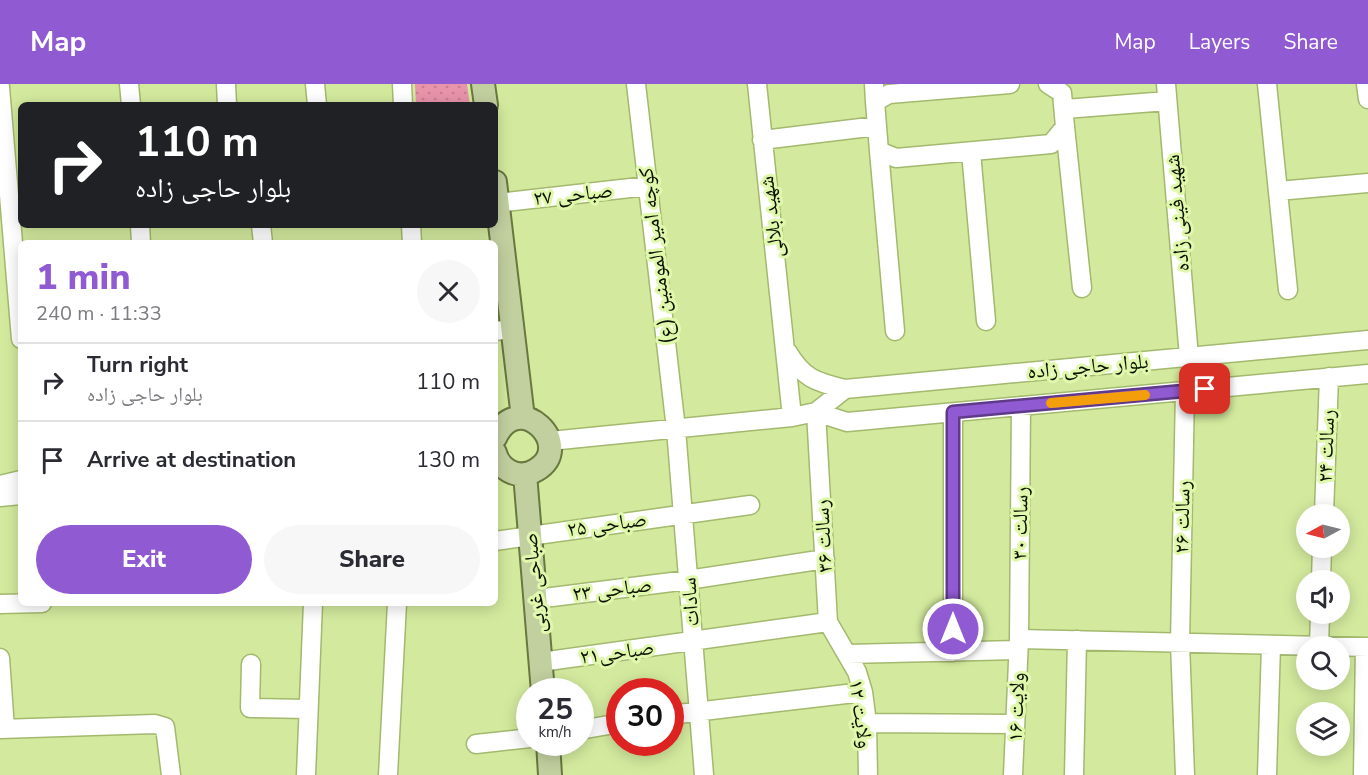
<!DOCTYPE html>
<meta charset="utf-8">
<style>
:root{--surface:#fff;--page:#f7f7f7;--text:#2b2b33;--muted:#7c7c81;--line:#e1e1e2;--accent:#905ad2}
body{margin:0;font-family:"Nunito Sans","Noto Naskh Arabic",sans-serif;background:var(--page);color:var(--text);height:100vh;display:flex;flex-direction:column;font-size:22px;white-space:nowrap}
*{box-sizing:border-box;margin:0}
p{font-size:20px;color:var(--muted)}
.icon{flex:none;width:33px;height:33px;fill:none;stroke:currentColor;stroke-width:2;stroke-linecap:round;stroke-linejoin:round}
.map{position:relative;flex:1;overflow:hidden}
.sheet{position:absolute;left:18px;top:156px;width:480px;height:366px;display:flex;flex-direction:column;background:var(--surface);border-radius:9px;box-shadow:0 3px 15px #0003}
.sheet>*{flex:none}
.hud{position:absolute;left:18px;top:18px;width:480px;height:126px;border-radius:9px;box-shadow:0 3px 15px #0003;background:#202124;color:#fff;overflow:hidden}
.needle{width:39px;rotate:263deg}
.buttons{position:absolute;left:1296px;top:420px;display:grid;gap:12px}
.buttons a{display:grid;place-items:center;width:54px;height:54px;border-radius:50%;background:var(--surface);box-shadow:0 3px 15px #0003;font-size:30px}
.speed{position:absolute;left:516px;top:594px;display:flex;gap:12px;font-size:30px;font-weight:700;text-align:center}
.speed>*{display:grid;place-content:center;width:78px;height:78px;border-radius:50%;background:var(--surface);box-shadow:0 3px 15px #0003;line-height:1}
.speed small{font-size:15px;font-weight:400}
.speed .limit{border:9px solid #d22;background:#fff;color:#111}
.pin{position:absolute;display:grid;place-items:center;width:51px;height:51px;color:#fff;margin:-26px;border-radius:12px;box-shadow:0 3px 9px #0006}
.me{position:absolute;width:66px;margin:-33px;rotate:0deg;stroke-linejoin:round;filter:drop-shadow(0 0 4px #0008)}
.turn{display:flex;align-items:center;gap:21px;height:126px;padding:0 18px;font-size:27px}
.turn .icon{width:78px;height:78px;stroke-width:2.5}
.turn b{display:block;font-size:42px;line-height:51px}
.round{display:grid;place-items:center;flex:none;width:63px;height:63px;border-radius:32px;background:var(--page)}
.headline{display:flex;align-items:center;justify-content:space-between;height:102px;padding:0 18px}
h1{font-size:36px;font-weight:800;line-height:45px;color:var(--accent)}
.cta{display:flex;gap:12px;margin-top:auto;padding:12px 18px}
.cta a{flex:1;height:69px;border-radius:36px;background:var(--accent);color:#fff;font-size:24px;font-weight:800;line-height:69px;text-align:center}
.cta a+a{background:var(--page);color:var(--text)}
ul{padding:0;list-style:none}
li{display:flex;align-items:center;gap:18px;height:78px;padding:0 18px;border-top:2px solid var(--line)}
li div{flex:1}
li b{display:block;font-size:22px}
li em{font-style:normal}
header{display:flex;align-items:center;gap:36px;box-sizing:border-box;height:84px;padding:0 30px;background:var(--accent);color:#fff}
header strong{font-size:28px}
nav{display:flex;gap:33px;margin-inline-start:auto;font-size:21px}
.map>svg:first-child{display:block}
</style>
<header>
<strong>Map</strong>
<nav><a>Map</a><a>Layers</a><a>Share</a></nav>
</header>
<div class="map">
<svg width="1368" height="691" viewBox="0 0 1368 691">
<defs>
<pattern id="park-dots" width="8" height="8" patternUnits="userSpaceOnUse" patternTransform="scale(1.5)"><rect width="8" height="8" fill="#e894ab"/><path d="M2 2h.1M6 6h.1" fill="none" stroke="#c67f91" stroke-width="1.8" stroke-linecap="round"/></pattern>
</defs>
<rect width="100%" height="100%" fill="#d3ea9e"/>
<path fill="url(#park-dots)" d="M415,0H467L470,21H416Z"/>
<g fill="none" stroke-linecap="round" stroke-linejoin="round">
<defs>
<path id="minor" d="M129,0L131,21
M226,0L227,21
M315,0L317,21
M402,0L403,21
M636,0L676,345L704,691
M757,0L792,333
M874,0L875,18
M1010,0L889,10L875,18L879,67L896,74L1051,60L1065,43L1062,9L1048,0
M1166,0L1189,273
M1267,0L1288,206
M1366,0L1368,15
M0,3L21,255
M1065,25L1167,17
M1065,43L1082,204
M762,56L877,42
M879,67L895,247
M971,68L986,237
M1278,107L1368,99
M497,119L648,102
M140,141L141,159
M261,141L263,159
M411,141L412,159
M495,247L512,245
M787,267C803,294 815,298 845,305
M1185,307L1180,559L1185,691
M816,328L847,338L1368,290
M816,328L828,538L857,588L863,608L867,639L868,691
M550,357L792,333L816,328L845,305L1368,256
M0,401L21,396
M0,413L21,411
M1324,430L1329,293
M495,457L750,421
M1321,496L1322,464
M536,515L688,496L825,475
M0,520L42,519
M1019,555L1368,563
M1319,562L1320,530
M953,568V329
M847,570L1018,566
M0,574L5,645
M541,578L828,538
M251,580L250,624L308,625
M670,631L863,608
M867,639L1015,640
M0,645L155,640L165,643L171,691
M580,646L620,639
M476,660L530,654
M306,691L313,519
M388,691L397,519
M1013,691L1019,555L1021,322
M1074,691L1077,556
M1267,691L1271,561
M1363,691L1365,563"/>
<path id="major" d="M483,0L486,21
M495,98L523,334
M495,354C518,303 577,362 536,386C528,391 518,392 509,387C502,383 497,377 495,369
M525,390L543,608
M548,658L550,691"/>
</defs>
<use href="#minor" stroke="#a3b96e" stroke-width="21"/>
<use href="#major" stroke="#68783f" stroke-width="26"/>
<use href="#minor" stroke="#fff" stroke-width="18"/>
<use href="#major" stroke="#c2d0a0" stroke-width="22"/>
</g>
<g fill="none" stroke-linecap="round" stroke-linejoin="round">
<defs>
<path id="route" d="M953,545V328L1205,305"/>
</defs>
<use href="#route" stroke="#5e3a88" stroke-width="15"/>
<use href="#route" stroke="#905ad2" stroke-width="10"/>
<path stroke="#f59e0b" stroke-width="10" d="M1051,319L1145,311"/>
</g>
<g text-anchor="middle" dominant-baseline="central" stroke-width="6" stroke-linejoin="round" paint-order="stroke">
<g font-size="21" fill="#0b1100" stroke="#e0f8ab">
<text transform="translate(573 110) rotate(-6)">صباحی ۲۷</text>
<text transform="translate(1177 129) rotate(-95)">شهید فینی زاده</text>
<text transform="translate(771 133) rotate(-97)">شهید بلالی</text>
<text transform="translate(656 172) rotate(-97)">کوچه امیر المومنین (ع)</text>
<text transform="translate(1088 282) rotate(-5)">بلوار حاجی زاده</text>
<text transform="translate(1326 362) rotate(-88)">رسالت ۲۴</text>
<text transform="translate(1182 433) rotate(-89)">رسالت ۲۶</text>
<text transform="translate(1020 439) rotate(-89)">رسالت ۳۰</text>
<text transform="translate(607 440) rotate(-8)">صباحی ۲۵</text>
<text transform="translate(823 452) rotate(-93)">رسالت ۳۶</text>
<text transform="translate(534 499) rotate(-95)">صباحی غربی</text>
<text transform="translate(612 505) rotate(-7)">صباحی ۲۳</text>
<text transform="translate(690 518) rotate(-94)">سادات</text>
<text transform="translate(617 568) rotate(-8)">صباحی۲۱</text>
<text transform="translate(1016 623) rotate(-88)">ولایت ۱۶</text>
<text transform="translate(861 630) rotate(82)">ولایت ۱۲</text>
</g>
</g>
</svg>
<div class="buttons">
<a><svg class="needle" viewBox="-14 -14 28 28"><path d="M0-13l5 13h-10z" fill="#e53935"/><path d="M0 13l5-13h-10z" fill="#7c7c81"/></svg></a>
<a><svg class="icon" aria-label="sound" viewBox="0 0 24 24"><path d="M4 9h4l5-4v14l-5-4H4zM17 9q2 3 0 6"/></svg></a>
<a><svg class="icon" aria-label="search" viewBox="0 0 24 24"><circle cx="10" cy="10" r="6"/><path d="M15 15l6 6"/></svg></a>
<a><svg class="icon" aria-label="layers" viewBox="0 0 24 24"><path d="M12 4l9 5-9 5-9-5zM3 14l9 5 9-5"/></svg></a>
</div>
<div class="speed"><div>25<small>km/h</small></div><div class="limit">30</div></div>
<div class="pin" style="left:1205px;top:305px;background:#d93025"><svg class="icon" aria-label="arrive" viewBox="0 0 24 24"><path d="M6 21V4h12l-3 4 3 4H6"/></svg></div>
<svg class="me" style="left:953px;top:545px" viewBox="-20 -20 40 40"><circle r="17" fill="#905ad2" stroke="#fff" stroke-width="3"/><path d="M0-11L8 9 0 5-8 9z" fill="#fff"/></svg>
<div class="hud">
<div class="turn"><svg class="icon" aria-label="right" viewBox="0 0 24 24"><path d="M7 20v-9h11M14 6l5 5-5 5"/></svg><div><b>110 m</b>بلوار حاجی زاده</div></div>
</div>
<section class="sheet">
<div class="headline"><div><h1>1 min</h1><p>240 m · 11:33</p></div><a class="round"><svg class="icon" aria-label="close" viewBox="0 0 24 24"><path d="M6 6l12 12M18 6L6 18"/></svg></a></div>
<ul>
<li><svg class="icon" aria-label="right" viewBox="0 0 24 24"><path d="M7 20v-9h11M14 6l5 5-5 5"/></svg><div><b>Turn right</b><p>بلوار حاجی زاده</p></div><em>110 m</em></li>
<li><svg class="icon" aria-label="arrive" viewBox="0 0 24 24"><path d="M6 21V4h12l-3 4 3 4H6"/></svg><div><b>Arrive at destination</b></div><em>130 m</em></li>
</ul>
<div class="cta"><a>Exit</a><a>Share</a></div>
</section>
</div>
